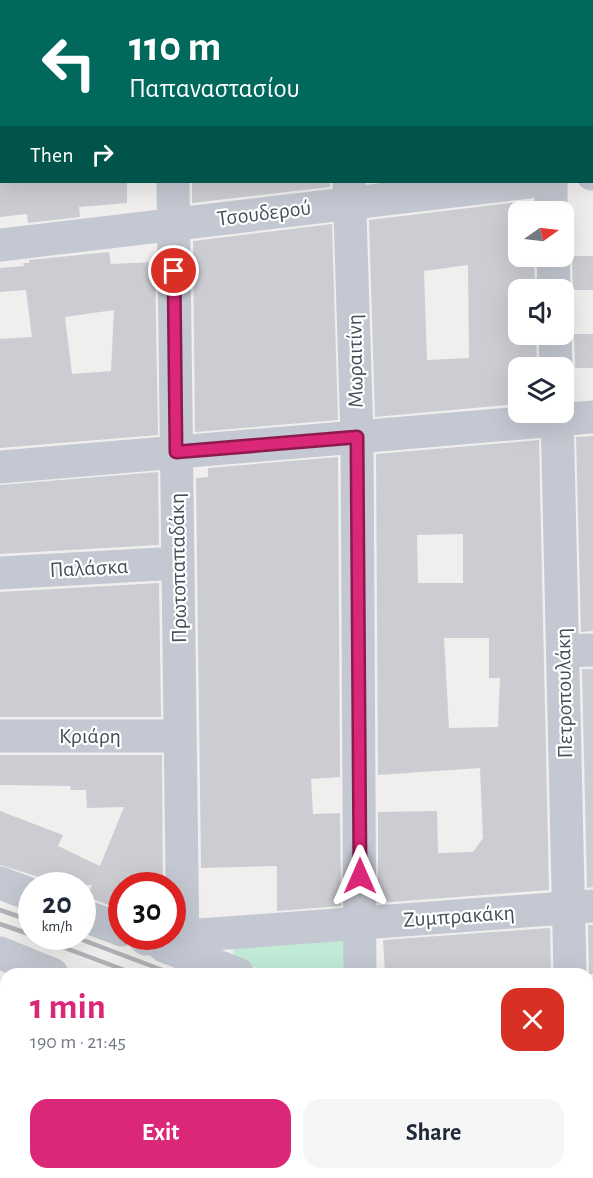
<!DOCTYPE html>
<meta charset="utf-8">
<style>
:root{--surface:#fff;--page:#f6f6f7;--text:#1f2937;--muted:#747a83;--accent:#db2777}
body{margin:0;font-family:"Alegreya Sans",sans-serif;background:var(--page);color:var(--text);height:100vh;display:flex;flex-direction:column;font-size:22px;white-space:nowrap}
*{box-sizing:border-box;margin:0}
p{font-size:20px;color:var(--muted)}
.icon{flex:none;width:33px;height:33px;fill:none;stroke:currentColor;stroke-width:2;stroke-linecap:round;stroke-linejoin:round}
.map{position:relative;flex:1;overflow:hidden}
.panel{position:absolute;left:0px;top:968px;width:594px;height:212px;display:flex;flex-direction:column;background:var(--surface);border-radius:18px 18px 0 0;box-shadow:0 6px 24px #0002}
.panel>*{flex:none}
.banner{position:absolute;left:0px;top:0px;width:594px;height:183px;box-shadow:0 6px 24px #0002;background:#00695c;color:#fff;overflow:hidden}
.needle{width:39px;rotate:76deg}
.buttons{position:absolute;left:508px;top:201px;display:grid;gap:12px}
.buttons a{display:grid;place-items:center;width:66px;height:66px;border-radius:12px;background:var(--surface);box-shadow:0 6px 24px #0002;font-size:30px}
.speed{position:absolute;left:18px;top:872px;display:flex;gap:12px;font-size:30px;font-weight:700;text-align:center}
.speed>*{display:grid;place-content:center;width:78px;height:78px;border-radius:50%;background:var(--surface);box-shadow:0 6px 24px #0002;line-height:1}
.speed small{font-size:15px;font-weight:400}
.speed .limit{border:9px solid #d22;background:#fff;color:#111}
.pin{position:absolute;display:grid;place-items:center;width:51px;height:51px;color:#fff;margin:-26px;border:3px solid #fff;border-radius:50%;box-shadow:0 2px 6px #0007}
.me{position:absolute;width:66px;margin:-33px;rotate:0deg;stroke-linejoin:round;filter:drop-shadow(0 0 4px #0008)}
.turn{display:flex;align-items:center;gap:21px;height:126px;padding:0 30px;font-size:27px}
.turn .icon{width:78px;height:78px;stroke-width:2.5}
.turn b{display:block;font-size:42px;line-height:51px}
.then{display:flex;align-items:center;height:57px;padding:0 30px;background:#0003;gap:12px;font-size:22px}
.round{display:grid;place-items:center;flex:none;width:63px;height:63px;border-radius:18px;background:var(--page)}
.headline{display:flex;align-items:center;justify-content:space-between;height:102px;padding:0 30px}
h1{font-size:36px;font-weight:700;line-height:45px;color:var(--accent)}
.action{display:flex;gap:12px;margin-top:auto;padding:12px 30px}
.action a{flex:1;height:69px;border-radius:18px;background:var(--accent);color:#fff;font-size:24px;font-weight:700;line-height:69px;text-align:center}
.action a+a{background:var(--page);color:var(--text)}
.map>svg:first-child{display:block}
</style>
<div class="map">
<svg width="593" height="1178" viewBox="0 0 593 1178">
<rect width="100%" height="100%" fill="#f1efee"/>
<path fill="#c1ead7" d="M351,940L353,973H271L234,960L233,947Z"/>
<path fill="#cccdd2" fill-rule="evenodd" d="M0,182H127V203L79,207L80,217L28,223L27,214L0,217Z
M192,182H330V187L192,203Z
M519,202V256H534L535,290H519V334H536L537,368H519V404L375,417L369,220ZM468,265L469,358L427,360L424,271Z
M332,224L338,420L195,432L193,241Z
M109,252L111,264L155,262L158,435L0,448V339L32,337L26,290L0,292V268L24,266L23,263H29V260ZM114,310L111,371L72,374L65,317Z
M572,256H593V290H573Z
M574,334H593V368H575Z
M593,436V631L581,632L576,437Z
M539,440L549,890L378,903V812L437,811L438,853L473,852L483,838L480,768L378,775L376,454ZM463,534V583H418L417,535ZM444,638H489V678H500L498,727L449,728Z
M338,457L340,777L311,779L313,814L340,813L341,906L277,911V866L201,868L196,478L208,477V468Z
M158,472L159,545L0,554V485Z
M159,583L161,717H0V592Z
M582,669H593V887L587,888Z
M0,755H162L163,885H122V910L87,897L92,885H47L39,877L0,865V811L63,835L58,846L100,866L124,807L87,808L86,790H71L70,786L0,785Z
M588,925H593V974H589Z
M550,928L551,974H495V968L418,970V974H385L383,940Z"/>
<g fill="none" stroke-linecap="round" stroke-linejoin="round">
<path stroke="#c3c8d2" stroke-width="33" d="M339,0V2
M546,0V2
M592,174H593
M173,182L183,954
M349,182L357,437L360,974
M551,182V212
M0,245L529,182
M553,256L554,290
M555,334L556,368
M557,412L570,974
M0,467L593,417
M0,573L178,563
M563,651L593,650
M0,736H180
M0,883L32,895
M82,915L122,930
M146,939L593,906
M164,946L238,974
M0,953L52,974
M588,1090H593
M188,1173V1178
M369,1173V1178
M582,1173L593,1176"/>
<path stroke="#b1b3b8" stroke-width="4.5" d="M0,910L32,921
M0,924L32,935
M33,936L135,974
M72,936L173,974
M588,1128L593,1130
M588,1142L593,1144"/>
</g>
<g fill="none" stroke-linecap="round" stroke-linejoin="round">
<defs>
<path id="route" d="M174,271L176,452L357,437L360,876"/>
</defs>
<use href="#route" stroke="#8e194d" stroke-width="15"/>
<use href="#route" stroke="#db2777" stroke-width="10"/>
</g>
<g text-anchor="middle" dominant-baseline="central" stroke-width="4.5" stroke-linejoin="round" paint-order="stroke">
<g font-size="22" fill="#484f5a" stroke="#fff">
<text transform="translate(264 213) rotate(-7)">Τσουδερού</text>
<text transform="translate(355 361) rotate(-91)">Μωραιτίνη</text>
<text transform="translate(89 568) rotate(-3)">Παλάσκα</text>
<text transform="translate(178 568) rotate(-91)">Πρωτοπαπαδάκη</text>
<text transform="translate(564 693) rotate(-91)">Πετροπουλάκη</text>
<text x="90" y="736">Κριάρη</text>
<text transform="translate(459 916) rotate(-4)">Ζυμπρακάκη</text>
</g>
</g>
</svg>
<div class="buttons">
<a><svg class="needle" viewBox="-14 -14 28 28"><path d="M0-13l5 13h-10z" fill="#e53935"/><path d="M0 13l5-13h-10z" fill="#747a83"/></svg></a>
<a><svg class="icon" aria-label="sound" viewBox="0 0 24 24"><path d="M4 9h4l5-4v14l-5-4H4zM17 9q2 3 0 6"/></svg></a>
<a><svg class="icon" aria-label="layers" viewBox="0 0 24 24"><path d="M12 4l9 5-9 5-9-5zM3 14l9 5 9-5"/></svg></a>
</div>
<div class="speed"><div>20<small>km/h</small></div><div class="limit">30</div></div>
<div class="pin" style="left:174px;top:271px;background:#d93025"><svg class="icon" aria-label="arrive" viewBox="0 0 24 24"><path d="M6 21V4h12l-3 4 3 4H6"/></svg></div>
<svg class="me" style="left:360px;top:876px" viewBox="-20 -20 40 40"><path d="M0-17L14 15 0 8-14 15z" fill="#db2777" stroke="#fff" stroke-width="4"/></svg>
<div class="banner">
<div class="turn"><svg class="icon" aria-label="left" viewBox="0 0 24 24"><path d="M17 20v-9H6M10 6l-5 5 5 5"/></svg><div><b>110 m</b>Παπαναστασίου</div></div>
<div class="then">Then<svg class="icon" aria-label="right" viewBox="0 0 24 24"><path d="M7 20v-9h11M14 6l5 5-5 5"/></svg></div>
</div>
<section class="panel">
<div class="headline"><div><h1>1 min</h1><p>190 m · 21:45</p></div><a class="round" style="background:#d93025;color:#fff"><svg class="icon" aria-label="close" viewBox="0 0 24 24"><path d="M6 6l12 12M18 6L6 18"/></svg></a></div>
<div class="action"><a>Exit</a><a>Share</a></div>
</section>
</div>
